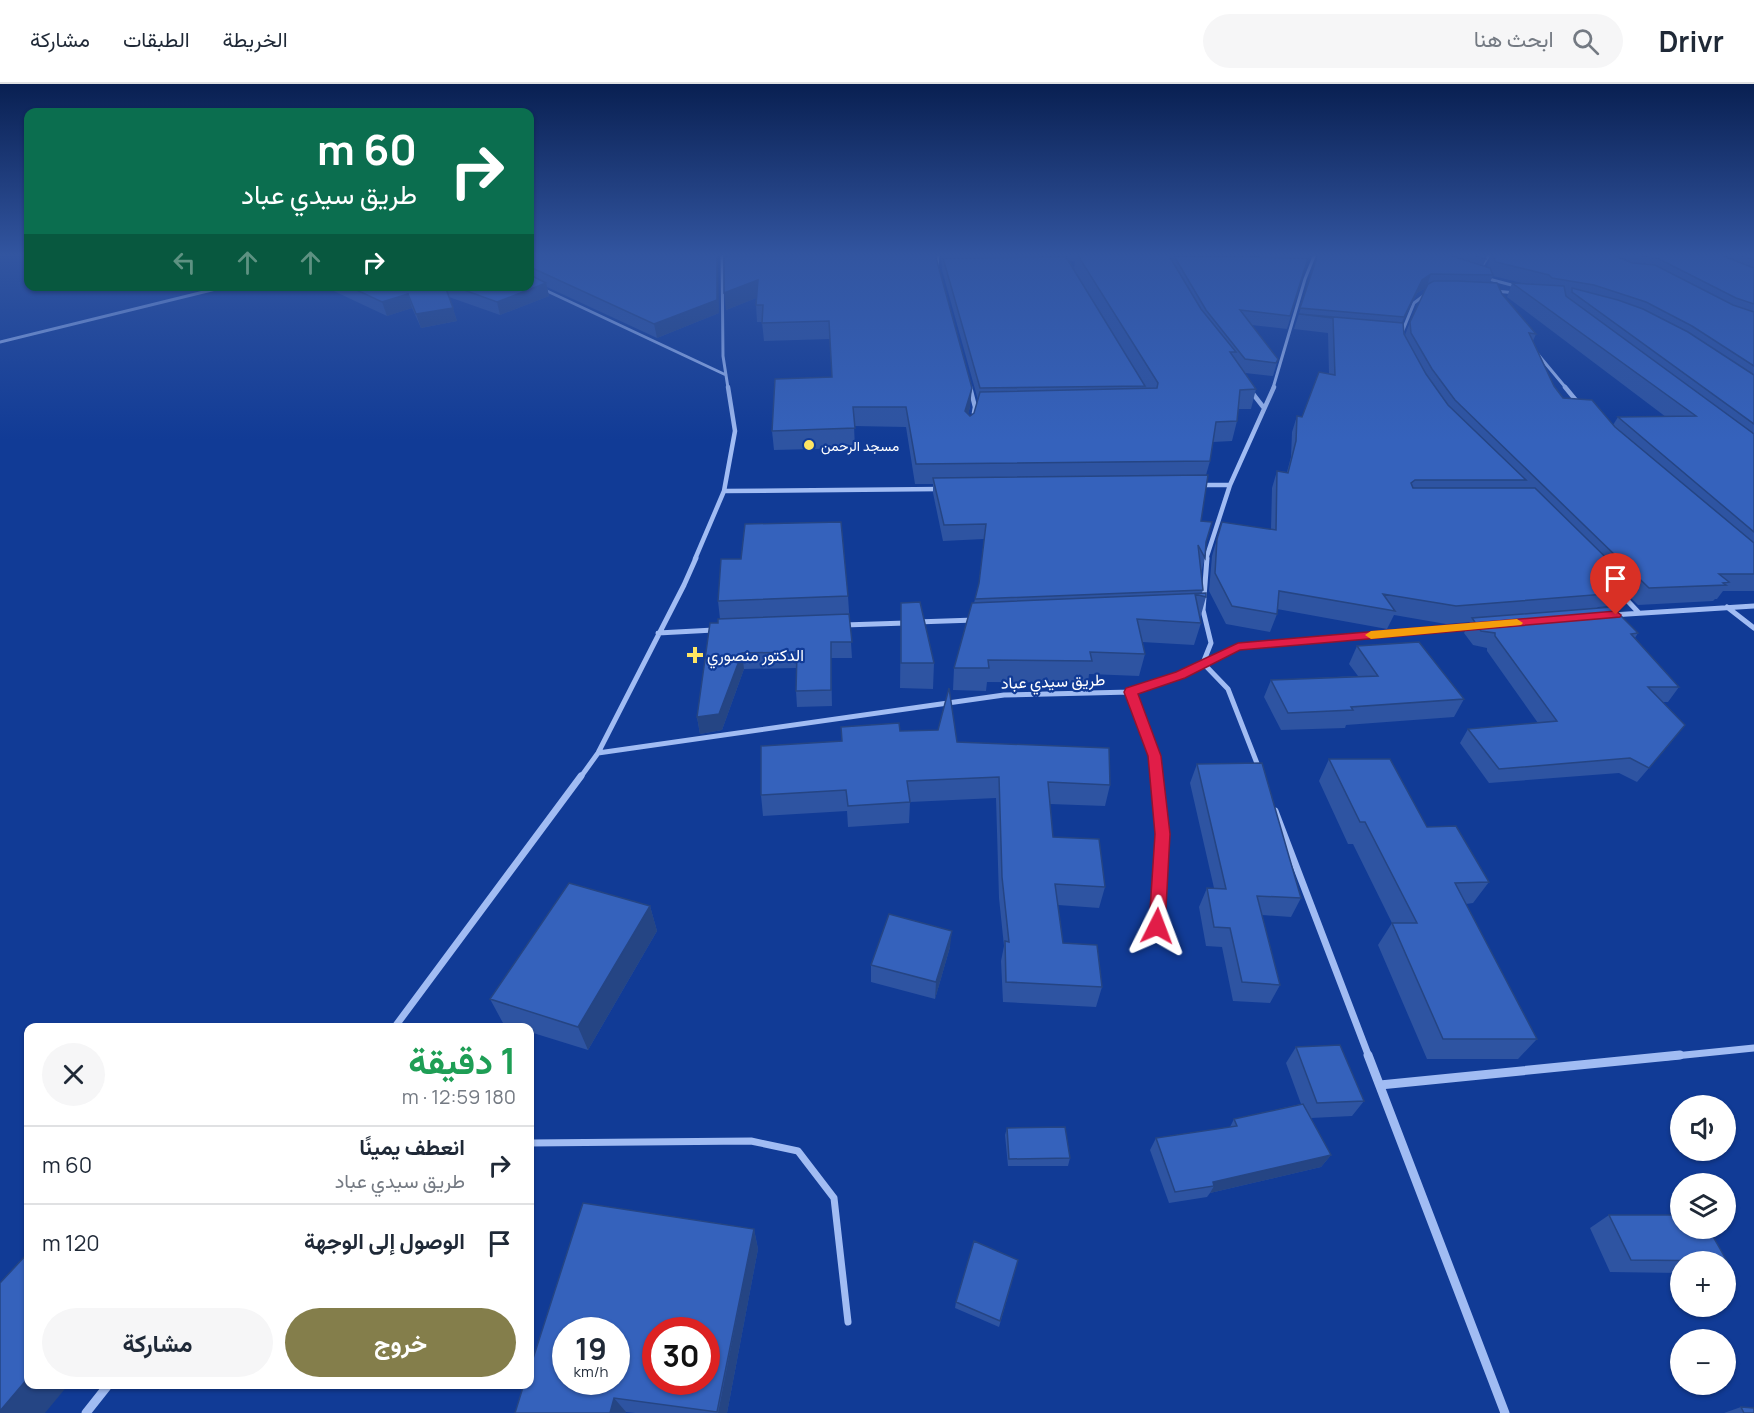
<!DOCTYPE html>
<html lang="ar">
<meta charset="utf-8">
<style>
:root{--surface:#fff;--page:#f6f6f7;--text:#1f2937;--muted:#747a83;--line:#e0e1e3;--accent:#847e4b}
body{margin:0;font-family:Manrope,Vazirmatn,sans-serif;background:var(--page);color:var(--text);direction:rtl;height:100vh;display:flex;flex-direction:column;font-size:22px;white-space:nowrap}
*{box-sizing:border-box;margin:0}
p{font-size:20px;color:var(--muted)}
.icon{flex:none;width:33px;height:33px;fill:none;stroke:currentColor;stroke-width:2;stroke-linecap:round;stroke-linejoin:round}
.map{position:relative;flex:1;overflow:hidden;direction:ltr}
.drawer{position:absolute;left:24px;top:939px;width:510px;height:366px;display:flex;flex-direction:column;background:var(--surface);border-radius:12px;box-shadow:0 2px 4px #0004;direction:rtl}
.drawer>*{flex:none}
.guide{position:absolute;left:24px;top:24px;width:510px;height:183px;border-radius:12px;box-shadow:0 2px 4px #0004;direction:rtl;background:#0b6e4f;color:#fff;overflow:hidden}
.fabs{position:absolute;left:1670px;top:1011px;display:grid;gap:12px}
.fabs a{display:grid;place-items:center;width:66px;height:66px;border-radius:50%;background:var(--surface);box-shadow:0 2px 4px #0004;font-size:30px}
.speed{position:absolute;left:552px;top:1233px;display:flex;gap:12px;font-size:30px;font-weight:700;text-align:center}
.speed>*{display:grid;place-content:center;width:78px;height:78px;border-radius:50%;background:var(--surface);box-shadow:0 2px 4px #0004;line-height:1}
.speed small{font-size:15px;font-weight:400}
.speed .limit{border:9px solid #d22;background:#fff;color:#111}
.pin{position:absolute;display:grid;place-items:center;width:51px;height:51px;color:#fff;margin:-62px -26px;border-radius:50% 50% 50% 0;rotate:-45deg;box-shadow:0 0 6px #0007}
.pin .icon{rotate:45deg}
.me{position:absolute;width:66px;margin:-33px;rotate:3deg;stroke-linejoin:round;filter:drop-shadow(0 0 4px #0008)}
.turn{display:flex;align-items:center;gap:21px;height:126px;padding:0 18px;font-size:27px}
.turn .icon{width:78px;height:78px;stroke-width:2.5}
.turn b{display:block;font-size:42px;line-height:51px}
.lanes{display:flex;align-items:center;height:57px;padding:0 18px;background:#0003;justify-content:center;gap:30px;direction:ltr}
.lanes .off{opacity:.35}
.round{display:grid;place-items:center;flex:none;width:63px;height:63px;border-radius:32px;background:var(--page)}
.headline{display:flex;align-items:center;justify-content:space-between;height:102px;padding:0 18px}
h1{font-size:36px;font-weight:700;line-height:45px;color:#1e9e55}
.button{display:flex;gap:12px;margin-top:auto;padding:12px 18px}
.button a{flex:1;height:69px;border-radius:36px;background:var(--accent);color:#fff;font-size:24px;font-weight:700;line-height:69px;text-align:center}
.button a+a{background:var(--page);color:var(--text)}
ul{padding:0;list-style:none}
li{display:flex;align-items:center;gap:18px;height:78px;padding:0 18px;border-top:2px solid var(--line)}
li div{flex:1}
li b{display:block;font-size:22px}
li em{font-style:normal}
header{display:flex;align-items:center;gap:36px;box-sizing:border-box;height:84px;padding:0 30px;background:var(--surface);border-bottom:2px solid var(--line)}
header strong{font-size:28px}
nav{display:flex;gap:33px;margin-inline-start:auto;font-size:21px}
.search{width:420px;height:54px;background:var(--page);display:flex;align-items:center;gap:15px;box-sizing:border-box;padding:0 21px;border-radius:33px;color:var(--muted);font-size:22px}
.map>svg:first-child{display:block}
</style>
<header>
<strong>Drivr</strong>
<div class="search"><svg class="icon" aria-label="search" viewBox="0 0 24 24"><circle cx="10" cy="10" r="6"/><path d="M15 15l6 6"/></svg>ابحث هنا</div>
<nav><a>الخريطة</a><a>الطبقات</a><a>مشاركة</a></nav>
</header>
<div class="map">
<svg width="1754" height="1329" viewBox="0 0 1754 1329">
<rect width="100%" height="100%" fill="#113b96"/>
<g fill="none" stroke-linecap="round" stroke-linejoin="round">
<path stroke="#a1bcf3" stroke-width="7" d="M530,1059L751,1057L798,1067L834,1114L848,1238"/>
<path stroke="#a1bcf3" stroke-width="3" d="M722,170L723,272L728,304
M1482,182L1490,170
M937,184L938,170
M1485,194L1519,203
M530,199L726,291
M1494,207L1517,209
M1401,251L1414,219L1430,207
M0,258L228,202
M1536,268L1566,304
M969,301L970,304
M1273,304L1305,195L1315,170"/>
<path stroke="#a1bcf3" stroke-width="4.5" d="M970,303L975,323L974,329
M1565,303L1579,320
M1250,306L1264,324
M1199,401H1230
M724,407L940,405
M695,475L724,407L735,347L728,303
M1206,475L1230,401L1274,303"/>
<path stroke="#a1bcf3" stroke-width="5" d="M1623,512L1639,529
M1727,523L1754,544
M1612,531L1754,522
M916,538L975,536
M844,541L906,539
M658,549L714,546
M1203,579L1228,605L1260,687
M1203,579L1211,559L1203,526L1207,474
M1131,608L1154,672L1156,694
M598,669L1004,611L1131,608L1181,591L1238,563L1473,543
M580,694L598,669L684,501L696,474"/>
<path stroke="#a1bcf3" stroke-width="7" d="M1156,692L1162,750L1157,842
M1275,727L1369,973
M394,944L581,692
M1665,973L1754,964"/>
<path stroke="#a1bcf3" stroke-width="9" d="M1368,971L1505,1329
M1380,1001L1680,971
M86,1329L109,1300"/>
</g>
<path fill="#2e54a2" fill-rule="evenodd" d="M530,170L719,229L657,254L547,203L549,212L500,231L449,213L457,237L421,244L412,224L387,232L323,202H530Z
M725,170H935L970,323L968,330L970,332L974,329L978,316L942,186L941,170H1250V173H1257L1258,170H1311L1307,178L1287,245L1251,241L1278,275L1273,292L1245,289L1256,305L1251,325H1238L1237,337L1232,357L1213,358L1210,377L1206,391L1201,437L1206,461L1205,474L1201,489L1203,506L1202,509L1206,513L1200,535L1201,539L1194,561L1142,558L1145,570L1139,592L1089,590L1088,599L987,598L986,607L953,606L954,584L974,519L979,499L984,455L943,457L933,409V400H915L906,343L854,342L855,364L774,366L772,347L832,293L830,255L764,257L762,238H757L756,221V214L726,226ZM1069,177H1075L1074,184Z
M1318,170H1486L1485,171L1486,175L1483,182L1487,183L1491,170H1754V507H1723L1717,515H1715L1713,517L1638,521L1630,513L1624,521L1598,523L1597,524L1638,549L1635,554L1679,603L1668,618H1662L1673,656L1637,698L1619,689L1489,699L1460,659L1468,645L1538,639L1487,567V564L1473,561L1464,549L1470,538L1446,540L1394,531L1387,545L1277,525V530L1270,548L1226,540L1209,507L1212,472L1217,455L1271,445L1272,404L1277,387L1287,388L1291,373L1292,348L1297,332L1302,333L1329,290L1328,249L1294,245L1318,171ZM1493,192L1526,200L1512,199L1507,213L1666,333H1618L1613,341L1563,314L1554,302L1533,257L1536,250L1502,210L1490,198ZM1426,204L1410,238L1405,251L1402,239L1417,209Z
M848,512L852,574H831L832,622L797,623L796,607V584L744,585L722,646L700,650L697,633L718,539L720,535L718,517Z
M901,519L934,579L933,605L900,604Z
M1357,562L1464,615L1454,633L1346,641L1345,644L1281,646L1264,613L1271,596L1358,592L1349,580Z
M841,643L900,647L957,658L1110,701L1105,722L1050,720L1053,753L1105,803L1099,824L1058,821L1063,859L1102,903L1096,923L1003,918L1001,877L1004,862L999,814L996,714L910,718L909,739L848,743L847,727L763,732L761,711L842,657Z
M1329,675L1427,743L1489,798L1473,819L1466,820L1537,955L1518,975H1427L1378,861L1392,839L1353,760H1348L1319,697Z
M1197,680L1301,814L1291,833L1262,831L1280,901L1270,919L1233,917L1222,863L1206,862L1199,823L1207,804H1214L1190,699Z
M650,822L657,847L588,966L530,948V944H517L503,939L490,915Z
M950,863L935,915L871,898V881Z
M1296,963L1364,1017L1352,1032L1311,1034L1331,1071L1321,1083L1210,1109L1207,1113L1169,1119L1150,1066L1156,1054L1230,1043L1234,1035L1301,1020L1286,979Z
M1007,1044L1070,1074L1068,1082H1008L1005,1051Z
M1609,1131L1727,1177L1725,1178H1680V1189L1610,1188L1590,1144Z
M754,1145L758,1165L727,1329H635L626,1328V1329H515Z
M1018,1176L999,1243L955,1224L956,1218Z
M1741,1323L1754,1329H1724Z"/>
<path fill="#254584" d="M717,170H718L719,229L657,254L654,240Z
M1431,190L1426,204L1417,209L1399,247L1404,233L1422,196Z
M758,196L759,213L726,226L724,209Z
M546,199L549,212L500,231L497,218Z
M408,210L412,224L387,232L382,218Z
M453,224L457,237L421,244L416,230Z
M972,304L970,323L964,346L965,327Z
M742,569L744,585L722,646L700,650L697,633Z
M650,822L657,847L588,966L578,943Z
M952,847L950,863L935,915L936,898Z
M1331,1071L1321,1083L1210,1109L1214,1102L1213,1098Z
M754,1145L758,1165L727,1329H718Z
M28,1294V1300H69L45,1329H0V1327Z
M614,1314L626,1328V1329H610Z"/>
<path fill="#3562bc" stroke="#254584" stroke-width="1.5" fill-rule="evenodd" d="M530,170H717V216L654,240L530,183Z
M935,170L972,304L965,327L970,332L974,329L980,308L1157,304L1158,299L1077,170H1168L1201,225L1236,268H1230L1256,305L1240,306L1237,337L1216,338L1210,377L916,380L906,323H853L855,344L772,347L775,295L832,293L829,237L762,239L763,221H756L758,196L724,209V172Z
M1318,170H1446L1490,184L1493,191L1431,190L1422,196L1404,233L1300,224Z
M1469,170H1485L1486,175Z
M1492,170H1611L1632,179L1655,181L1733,221L1754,228V282L1692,242L1646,218L1594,201L1552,194L1549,191L1496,178Z
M1631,170H1718L1754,184V220L1736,214L1657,174L1635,171Z
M1738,170H1754V176Z
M1174,172L1308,174L1290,232L1240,226L1278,275L1276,279L1245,275L1206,226Z
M1066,173L1145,302L980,304L943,174Z
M530,191L546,199L497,218L453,202H530Z
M1434,197H1458L1497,199L1502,210L1536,250L1529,249L1554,302L1563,314L1592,316L1615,343L1754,459V490H1719L1729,498L1723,499L1726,501L1649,504L1455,316L1432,285L1411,249L1410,238L1428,200Z
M1512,199L1564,202L1566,212L1754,350V448L1618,333L1696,332Z
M348,202H445L453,224L416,230L408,210L382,218Z
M1572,204L1618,216L1643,225L1688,248L1754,291V340L1572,208Z
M1299,230L1403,239L1404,250L1426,290L1448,321L1526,396H1415L1411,399L1413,404H1535L1636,503L1601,505L1606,510L1456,522L1383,510L1395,527L1279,507L1277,530L1232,522L1215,489L1217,455L1222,438L1276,446L1277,387L1288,389L1296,357L1297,332L1302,333L1319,288L1335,291L1333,234Z
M1208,391L1201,437L1212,438L1206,458L1205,474L1198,461L1203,506L975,515L979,499L986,440L944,441L933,394Z
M841,438L848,512L718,517L721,475H741L745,440Z
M1206,509V513L1195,510L1201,539L1137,535L1145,570L1090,568L1092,577L988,576L989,584H954L972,519Z
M920,518L934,579H901V519Z
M1612,523L1638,549L1631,550L1679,603H1648L1685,641L1649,684L1630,674L1499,685L1468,645L1557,637L1495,552V549L1481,547L1472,534Z
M849,530L852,558H831V606L796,607L797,568L742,569L719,630L697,633L710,539H718V535Z
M1419,558L1464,615L1351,623L1353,626L1288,629L1271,596L1378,592L1357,562Z
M949,604L957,658L1109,664L1110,701L1048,698L1053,753L1099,755L1105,803L1055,800L1063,859L1097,861L1102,903L1006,898L1005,857L1009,858L1002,793L999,693L907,697L910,718L848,722L846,706L761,711V662L842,657L841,643L899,639L900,647L938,646Z
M1329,675H1390L1427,743L1456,742L1489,798L1455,799L1537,955H1443L1392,839H1417L1365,738H1360Z
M1262,679L1301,814L1257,812L1280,901L1242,898L1230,844L1214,843L1207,804L1226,805L1197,680Z
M569,799L650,822L578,943L490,915Z
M889,830L952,847L936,898L871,881Z
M1340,961L1364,1017L1317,1019L1296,963Z
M1303,1020L1331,1071L1213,1098L1214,1102L1175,1108L1156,1054L1237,1042L1234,1035Z
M1065,1043L1070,1074L1009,1075L1007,1044Z
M583,1119L754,1145L717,1328L614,1314L610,1329H515L524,1300H530V1284ZM566,1246H616V1298H566ZM656,1246H706V1298H656Z
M1609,1131H1680V1144H1708L1727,1177L1631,1176Z
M974,1157L1018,1176L1000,1237L956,1218Z
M28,1169V1294L0,1327V1199Z
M1741,1323L1754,1324V1329H1744Z"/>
<linearGradient id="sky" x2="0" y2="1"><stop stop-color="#092052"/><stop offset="0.48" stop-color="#3255a0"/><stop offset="1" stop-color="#3255a0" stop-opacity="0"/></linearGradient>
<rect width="1754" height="356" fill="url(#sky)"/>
<path fill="#e11d48" stroke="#92132f" stroke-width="1.5" d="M1616,527L1621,531L1620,533L1240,566L1185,594L1138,610L1161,672L1170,750L1165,842L1163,846L1157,848L1152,846L1149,842L1155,750L1148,672L1124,608L1126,604L1176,588L1238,559Z"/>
<path fill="#f59e0b" d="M1517,535L1523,539L1521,541L1371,555L1365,551L1371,547Z"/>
<g fill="#ffe563" stroke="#113b96" stroke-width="2">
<circle cx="809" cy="361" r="6"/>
<path d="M692 562h6v6h6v6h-6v6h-6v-6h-6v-6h6z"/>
</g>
<g text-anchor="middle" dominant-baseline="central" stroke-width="4.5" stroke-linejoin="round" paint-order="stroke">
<g font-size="14" fill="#fff" stroke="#113b96" text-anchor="start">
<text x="821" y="361">مسجد الرحمن</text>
</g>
<g font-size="16" fill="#fff" stroke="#113b96" text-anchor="start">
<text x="707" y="571">الدكتور منصوري</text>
</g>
<g font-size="16" fill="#fff" stroke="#113b96">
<text transform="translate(1053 597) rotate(-2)">طريق سيدي عباد</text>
</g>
</g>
</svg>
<div class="fabs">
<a><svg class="icon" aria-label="sound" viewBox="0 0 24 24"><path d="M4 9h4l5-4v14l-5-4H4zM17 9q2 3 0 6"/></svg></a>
<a><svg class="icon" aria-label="layers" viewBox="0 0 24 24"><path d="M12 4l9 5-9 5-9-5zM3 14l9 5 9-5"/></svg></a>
<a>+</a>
<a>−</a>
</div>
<div class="speed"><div>19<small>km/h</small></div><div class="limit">30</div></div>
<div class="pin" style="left:1616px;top:531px;background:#d93025"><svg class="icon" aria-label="arrive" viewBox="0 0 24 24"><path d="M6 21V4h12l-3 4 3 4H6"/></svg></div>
<svg class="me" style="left:1157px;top:842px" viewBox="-20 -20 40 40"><path d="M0-17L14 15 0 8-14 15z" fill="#e11d48" stroke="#fff" stroke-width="4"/></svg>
<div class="guide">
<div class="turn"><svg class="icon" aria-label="right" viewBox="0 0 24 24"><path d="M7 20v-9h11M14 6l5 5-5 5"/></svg><div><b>60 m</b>طريق سيدي عباد</div></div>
<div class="lanes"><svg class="icon off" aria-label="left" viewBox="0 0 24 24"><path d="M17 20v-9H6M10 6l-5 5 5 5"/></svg><svg class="icon off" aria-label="ahead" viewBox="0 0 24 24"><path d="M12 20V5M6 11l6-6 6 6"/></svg><svg class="icon off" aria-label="ahead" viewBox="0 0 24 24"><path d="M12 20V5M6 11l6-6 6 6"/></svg><svg class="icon" aria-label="right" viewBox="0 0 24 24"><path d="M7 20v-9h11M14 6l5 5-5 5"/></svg></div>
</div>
<section class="drawer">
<div class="headline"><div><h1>1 دقيقة</h1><p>180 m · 12:59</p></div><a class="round"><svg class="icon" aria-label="close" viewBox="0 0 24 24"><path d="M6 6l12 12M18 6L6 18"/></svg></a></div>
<ul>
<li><svg class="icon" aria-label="right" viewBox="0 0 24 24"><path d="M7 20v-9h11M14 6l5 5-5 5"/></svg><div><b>انعطف يمينًا</b><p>طريق سيدي عباد</p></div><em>60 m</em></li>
<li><svg class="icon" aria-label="arrive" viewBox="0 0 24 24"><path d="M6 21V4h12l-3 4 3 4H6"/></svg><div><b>الوصول إلى الوجهة</b></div><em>120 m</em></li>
</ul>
<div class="button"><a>خروج</a><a>مشاركة</a></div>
</section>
</div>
